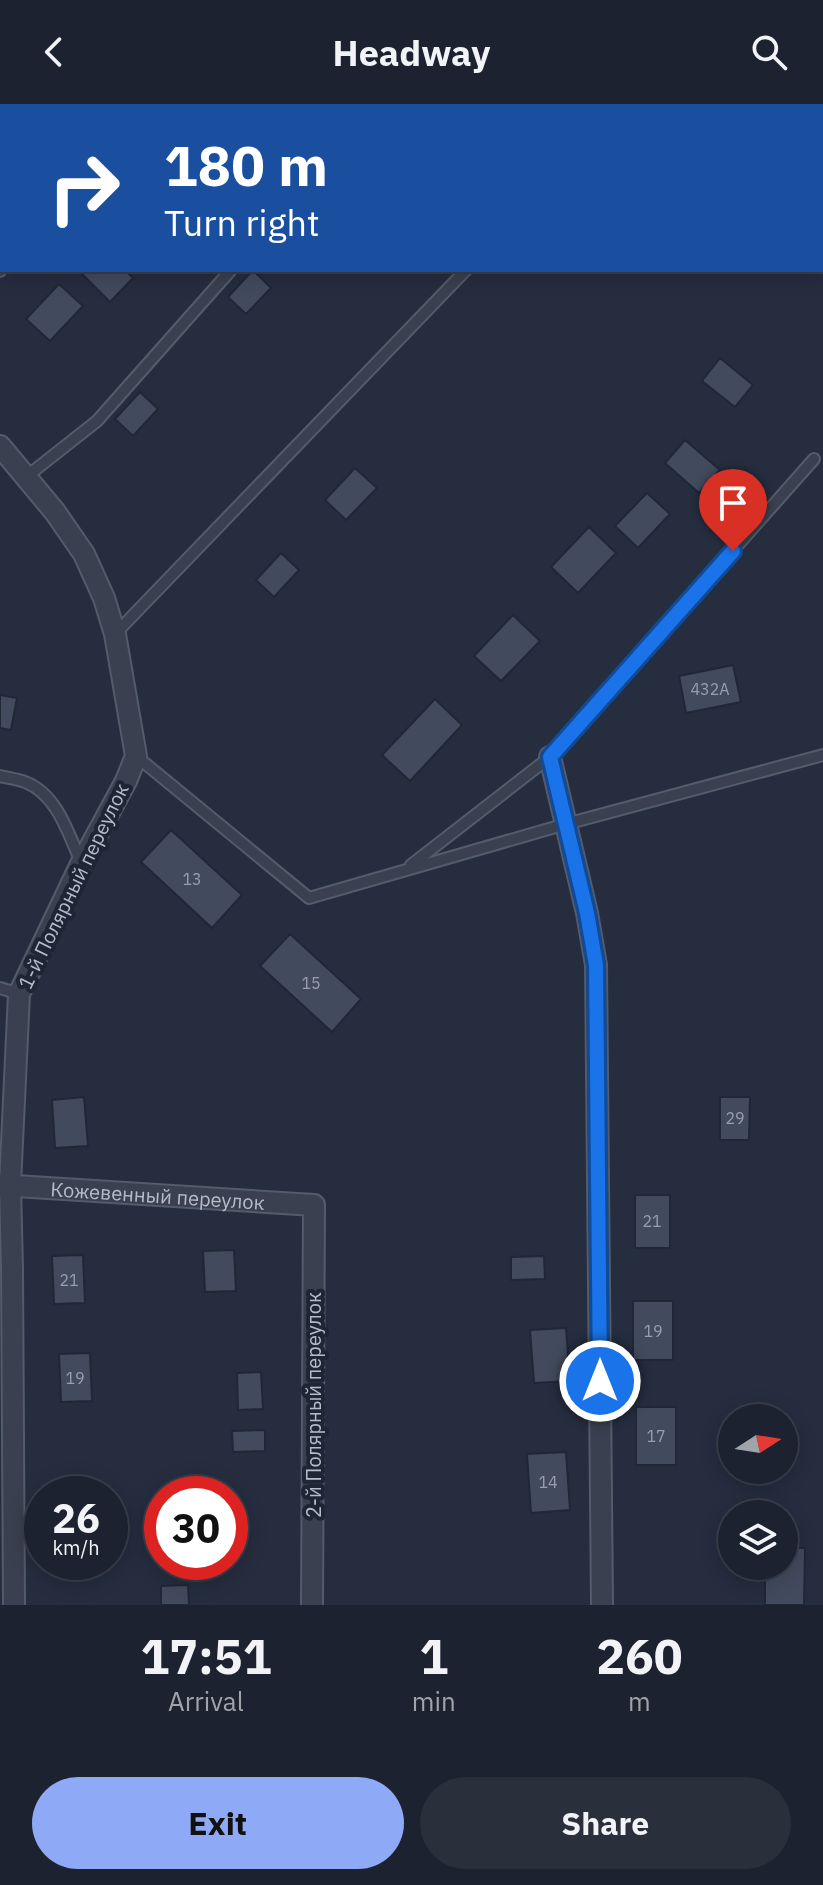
<!DOCTYPE html>
<meta charset="utf-8">
<style>
:root{--surface:#1c222f;--page:#292f3b;--text:#f1f3f6;--muted:#a0a4aa;--line:#3a3f4b;--accent:#8ea9f6}
body{margin:0;font-family:"IBM Plex Sans",sans-serif;background:var(--page);color:var(--text);height:100vh;display:flex;flex-direction:column;font-size:30px;white-space:nowrap}
*{box-sizing:border-box;margin:0}
p{font-size:26px;color:var(--muted)}
.icon{flex:none;width:44px;height:44px;fill:none;stroke:currentColor;stroke-width:2;stroke-linecap:round;stroke-linejoin:round}
.map{position:relative;height:1501px;overflow:hidden}
.panel{display:flex;flex-direction:column;background:var(--surface);flex:1}
.panel>*{flex:none}
.hud{position:absolute;left:0px;top:0px;width:824px;height:168px;box-shadow:0 4px 20px #0003,0 0 0 2px var(--line);background:#1a4fa0;color:#fff;overflow:hidden}
.needle{width:52px;rotate:78deg}
.tools{position:absolute;left:718px;top:1300px;display:grid;gap:16px}
.tools a{display:grid;place-items:center;width:80px;height:80px;border-radius:50%;background:var(--surface);box-shadow:0 4px 20px #0003,0 0 0 2px var(--line);font-size:40px}
.speed{position:absolute;left:24px;top:1372px;display:flex;gap:16px;font-size:40px;font-weight:700;text-align:center}
.speed>*{display:grid;place-content:center;width:104px;height:104px;border-radius:50%;background:var(--surface);box-shadow:0 4px 20px #0003,0 0 0 2px var(--line);line-height:1}
.speed small{font-size:20px;font-weight:400}
.speed .limit{border:12px solid #d22;background:#fff;color:#111}
.pin{position:absolute;display:grid;place-items:center;width:68px;height:68px;color:#fff;margin:-82px -34px;border-radius:50% 50% 50% 0;rotate:-45deg;box-shadow:0 0 8px #0007}
.pin .icon{rotate:45deg}
.me{position:absolute;width:88px;margin:-44px;rotate:0deg;stroke-linejoin:round;filter:drop-shadow(0 0 6px #0008)}
.turn{display:flex;align-items:center;gap:28px;height:168px;padding:0 32px;font-size:36px}
.turn .icon{width:104px;height:104px;stroke-width:2.5}
.turn b{display:block;font-size:56px;line-height:68px}
.eta{display:flex;justify-content:space-evenly;align-items:center;height:136px;text-align:center}
.eta b{font-size:48px;font-weight:800;line-height:56px}
.cta{display:flex;gap:16px;margin-top:auto;padding:16px 32px}
.cta a{flex:1;height:92px;border-radius:48px;background:var(--accent);color:#111;font-size:32px;font-weight:800;line-height:92px;text-align:center}
.cta a+a{background:var(--page);color:var(--text)}
header{display:flex;justify-content:space-between;align-items:center;height:104px;padding:0 32px;background:var(--surface);font-size:36px;font-weight:800}
.map>svg:first-child{display:block}
</style>
<header><svg class="icon" aria-label="back" viewBox="0 0 24 24"><path d="M15 5l-7 7 7 7"/></svg>Headway<svg class="icon" aria-label="search" viewBox="0 0 24 24"><circle cx="10" cy="10" r="6"/><path d="M15 15l6 6"/></svg></header>
<div class="map">
<svg width="823" height="1501" viewBox="0 0 823 1501">
<rect width="100%" height="100%" fill="#252d3f"/>
<path fill="#424b5e" stroke="#202736" stroke-width="2" d="M78,166H125L133,174L110,198Z
M253,166L271,184L246,210L228,193Z
M59,180L83,202L50,237L26,215Z
M720,254L753,281L735,303L702,277Z
M140,288L158,305L133,332L115,315Z
M685,336L720,366L699,389L665,359Z
M355,364L377,384L346,416L325,396Z
M647,389L670,410L638,444L615,422Z
M589,423L616,449L578,489L551,463Z
M281,449L299,466L274,493L256,476Z
M513,511L540,537L501,577L474,552Z
M733,561L741,598L686,609L679,572Z
M0,591L17,594L11,626L0,624Z
M435,595L462,621L410,677L382,651Z
M171,726L242,791L212,824L141,758Z
M290,830L361,895L332,928L260,862Z
M84,993L88,1042L55,1044L52,996Z
M720,993H750L749,1036H720Z
M635,1091H670V1144H635Z
M234,1146L236,1187L205,1188L203,1147Z
M83,1151L85,1199L54,1200L52,1152Z
M544,1152L545,1175L511,1176V1153Z
M633,1197H673V1256H633Z
M566,1224L570,1277L534,1279L530,1226Z
M90,1249L92,1297L61,1298L59,1250Z
M261,1268L263,1305L238,1306L237,1269Z
M636,1303H676V1361H636Z
M265,1326V1347L233,1348L232,1327Z
M566,1348L570,1406L531,1409L527,1350Z
M784,1444H805L804,1501H765V1462H784Z
M188,1481L189,1501H161V1482Z"/>
<g fill="none" stroke-linecap="round" stroke-linejoin="round">
<defs>
<path id="lane" d="M150,2L151,0
M377,2L379,0
M624,2L626,0
M0,167L2,164
M26,373L97,317L231,166
M115,530L466,166
M136,652L309,794L566,720L823,651
M0,672C8,674 17,675 25,678C57,690 68,729 81,758
M411,761L550,653L814,355
M0,884L19,890"/>
<g id="street">
<path d="M0,342L55,408L84,450L104,494L115,530L136,652L126,677L81,760L19,890L10,1081L12,1165L14,1501"/>
<path d="M550,653L587,809L596,861L602,1501"/>
<path id="s1" d="M0,1081L314,1101L312,1501"/>
</g>
</defs>
<use href="#lane" stroke="#545b6a" stroke-width="14"/>
<use href="#street" stroke="#545b6a" stroke-width="24"/>
<use href="#lane" stroke="#3a404f" stroke-width="10"/>
<use href="#street" stroke="#3a404f" stroke-width="20"/>
</g>
<g fill="none" stroke-linecap="round" stroke-linejoin="round">
<defs>
<path id="route" d="M600,1277L596,861L587,809L550,653L733,447"/>
</defs>
<use href="#route" stroke="#114b97" stroke-width="20"/>
<use href="#route" stroke="#1a73e8" stroke-width="14"/>
</g>
<g text-anchor="middle" dominant-baseline="central" stroke-width="8" stroke-linejoin="round" paint-order="stroke">
<g font-size="16" fill="#999faf">
<text x="710" y="585">432А</text>
<text x="192" y="775">13</text>
<text x="311" y="879">15</text>
<text x="735" y="1014">29</text>
<text x="652" y="1117">21</text>
<text x="69" y="1176">21</text>
<text x="653" y="1227">19</text>
<text x="75" y="1274">19</text>
<text x="656" y="1332">17</text>
<text x="548" y="1378">14</text>
</g>
<g font-size="20" fill="#b6bbca" stroke="#1e2534">
<text transform="translate(73 782) rotate(-64)">1-й Полярный переулок</text>
<text stroke="none"><textPath href="#s1" startOffset="158">Кожевенный переулок</textPath></text>
<text transform="translate(313 1301) rotate(-90)">2-й Полярный переулок</text>
</g>
</g>
</svg>
<div class="tools">
<a><svg class="needle" viewBox="-14 -14 28 28"><path d="M0-13l5 13h-10z" fill="#e53935"/><path d="M0 13l5-13h-10z" fill="#a0a4aa"/></svg></a>
<a><svg class="icon" aria-label="layers" viewBox="0 0 24 24"><path d="M12 4l9 5-9 5-9-5zM3 14l9 5 9-5"/></svg></a>
</div>
<div class="speed"><div>26<small>km/h</small></div><div class="limit">30</div></div>
<div class="pin" style="left:733px;top:447px;background:#d93025"><svg class="icon" aria-label="arrive" viewBox="0 0 24 24"><path d="M6 21V4h12l-3 4 3 4H6"/></svg></div>
<svg class="me" style="left:600px;top:1277px" viewBox="-20 -20 40 40"><circle r="17" fill="#1a73e8" stroke="#fff" stroke-width="3"/><path d="M0-11L8 9 0 5-8 9z" fill="#fff"/></svg>
<div class="hud">
<div class="turn"><svg class="icon" aria-label="right" viewBox="0 0 24 24"><path d="M7 20v-9h11M14 6l5 5-5 5"/></svg><div><b>180 m</b>Turn right</div></div>
</div>
</div>
<section class="panel">
<div class="eta">
<div><b>17:51</b><p>Arrival</p></div>
<div><b>1</b><p>min</p></div>
<div><b>260</b><p>m</p></div>
</div>
<div class="cta"><a>Exit</a><a>Share</a></div>
</section>
